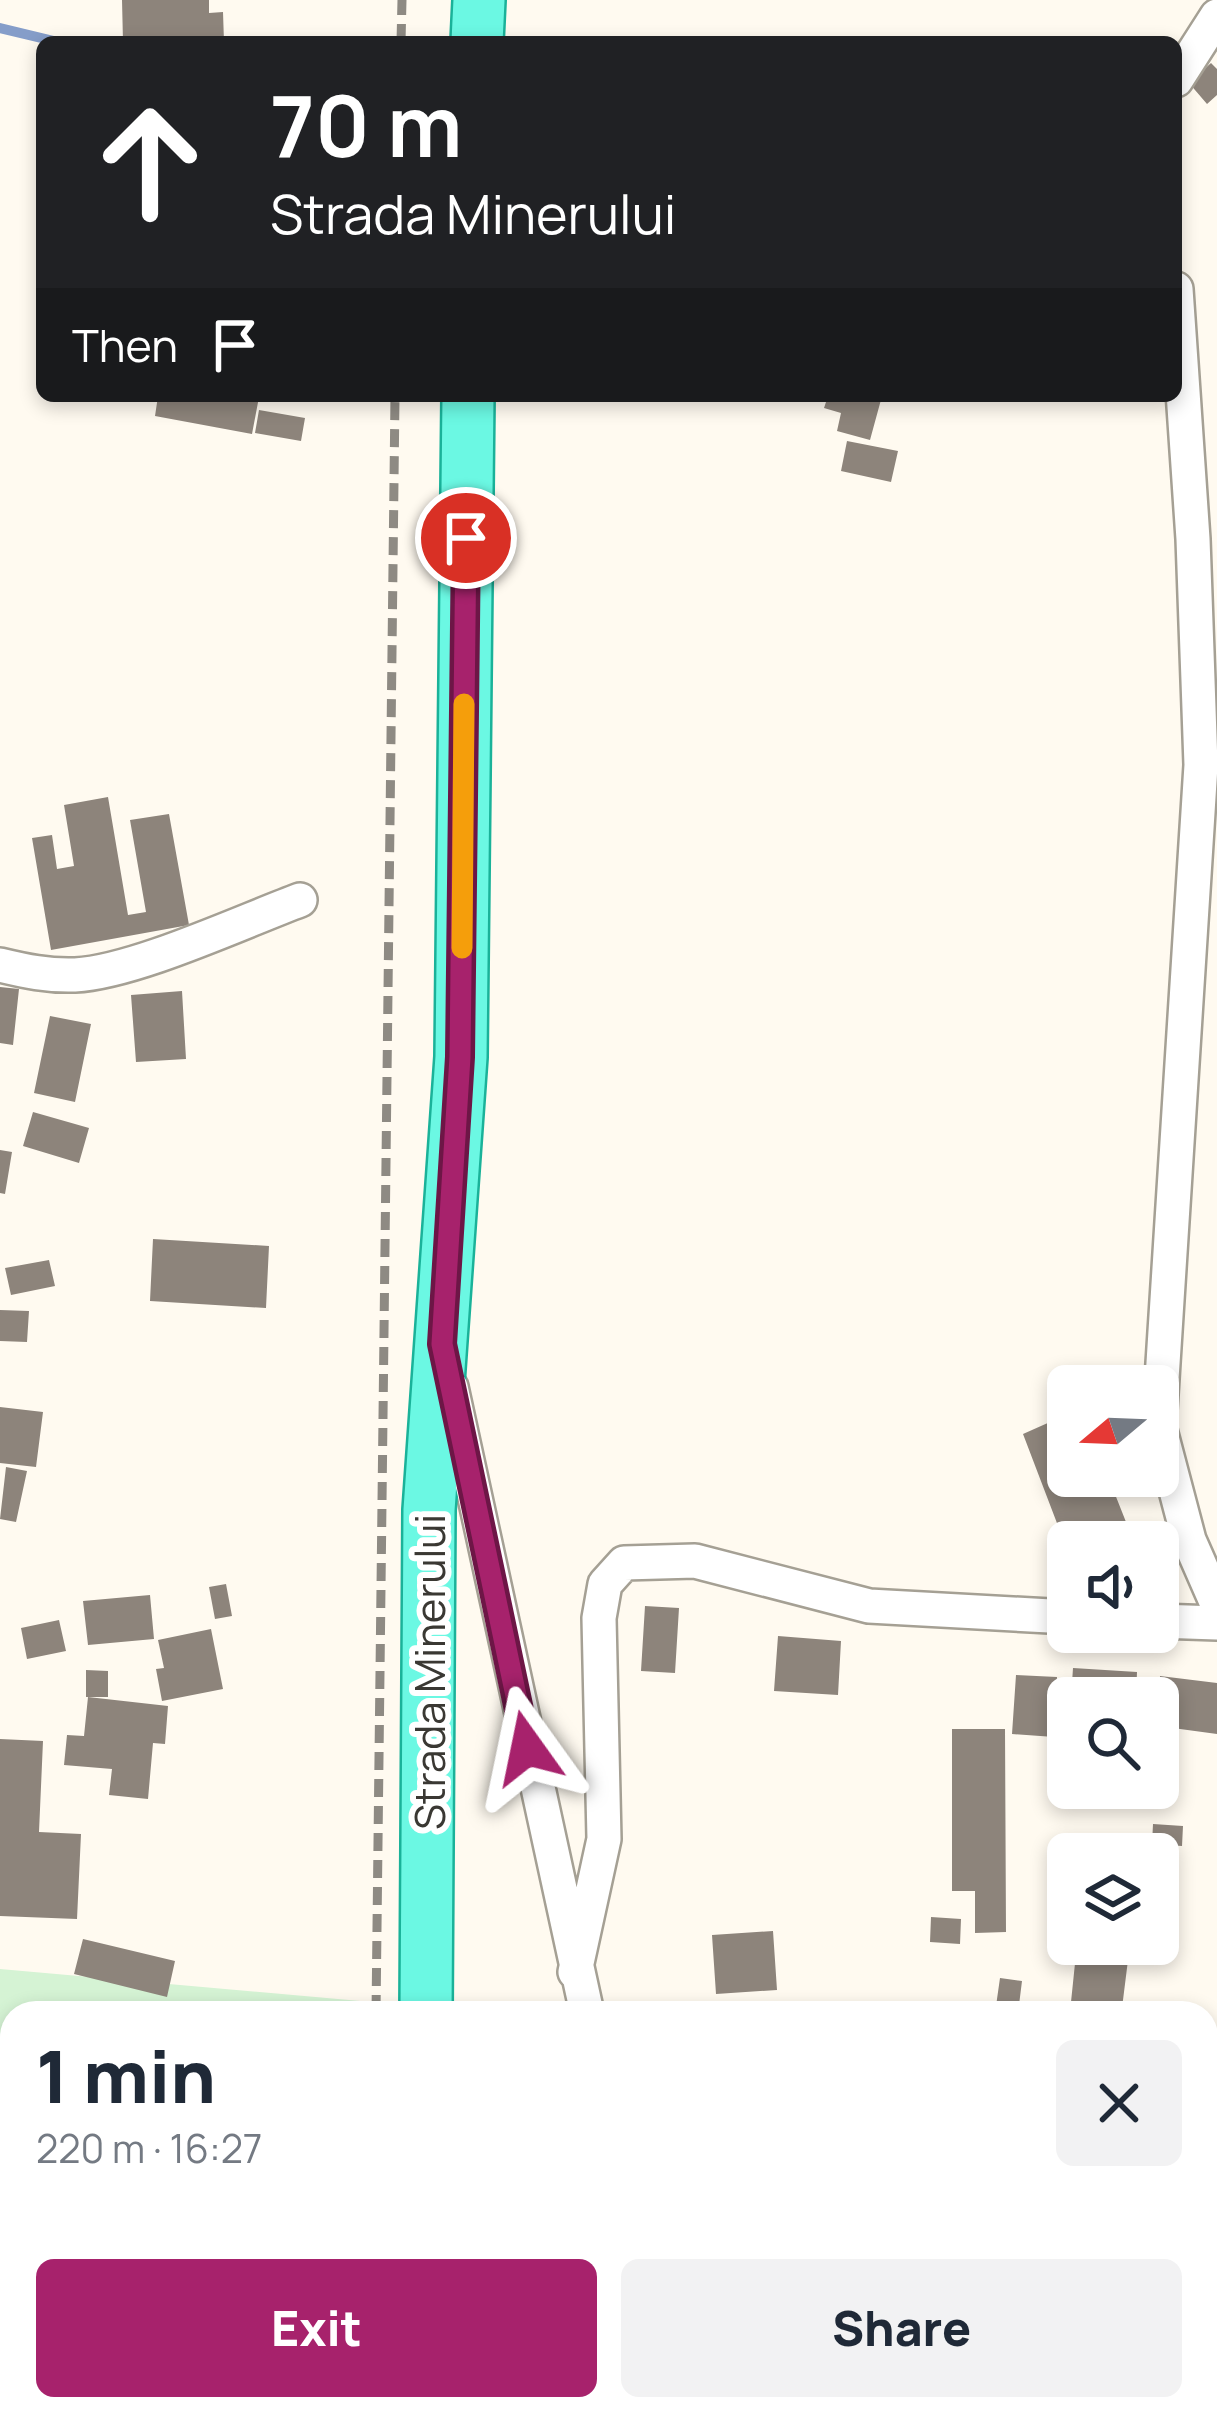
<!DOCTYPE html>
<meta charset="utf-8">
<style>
:root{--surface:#fff;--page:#f2f2f3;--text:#1f2937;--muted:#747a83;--accent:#a7226c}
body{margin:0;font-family:Manrope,sans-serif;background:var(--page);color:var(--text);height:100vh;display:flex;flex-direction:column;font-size:45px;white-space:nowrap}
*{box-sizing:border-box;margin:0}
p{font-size:39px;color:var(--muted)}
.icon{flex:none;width:66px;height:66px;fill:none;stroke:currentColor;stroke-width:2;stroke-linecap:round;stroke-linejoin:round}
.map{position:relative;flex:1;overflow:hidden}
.sheet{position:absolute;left:0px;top:2001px;width:1218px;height:420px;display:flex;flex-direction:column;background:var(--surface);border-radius:36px 36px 0 0;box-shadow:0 6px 18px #0003}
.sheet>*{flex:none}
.hud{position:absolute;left:36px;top:36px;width:1146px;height:366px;border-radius:18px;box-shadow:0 6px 18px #0003;background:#202124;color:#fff;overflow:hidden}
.needle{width:78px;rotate:251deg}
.controls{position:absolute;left:1047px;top:1365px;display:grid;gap:24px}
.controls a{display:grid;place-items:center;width:132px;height:132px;border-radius:18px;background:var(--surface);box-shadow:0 6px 18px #0003;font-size:60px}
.pin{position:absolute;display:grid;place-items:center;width:102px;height:102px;color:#fff;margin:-51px;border:6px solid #fff;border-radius:50%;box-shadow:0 3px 12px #0007}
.me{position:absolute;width:132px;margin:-66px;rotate:348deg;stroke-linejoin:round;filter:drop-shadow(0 0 9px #0008)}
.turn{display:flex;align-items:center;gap:42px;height:252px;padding:0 36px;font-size:54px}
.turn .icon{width:156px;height:156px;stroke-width:2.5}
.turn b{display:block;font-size:84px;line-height:102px}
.then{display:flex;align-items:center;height:114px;padding:0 36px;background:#0003;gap:24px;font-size:45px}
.round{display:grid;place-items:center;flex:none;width:126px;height:126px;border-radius:18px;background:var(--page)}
.overview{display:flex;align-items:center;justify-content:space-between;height:204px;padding:0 36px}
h1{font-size:72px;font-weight:800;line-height:90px}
.button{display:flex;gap:24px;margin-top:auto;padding:24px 36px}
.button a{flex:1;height:138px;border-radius:18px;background:var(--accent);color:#fff;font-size:48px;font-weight:800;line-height:138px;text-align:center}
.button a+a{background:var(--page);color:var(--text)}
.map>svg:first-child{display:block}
</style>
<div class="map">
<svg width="1217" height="2421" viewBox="0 0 1217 2421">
<rect width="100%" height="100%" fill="#fffaf0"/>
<path fill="#d5f3d4" d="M0,1969L461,2010L460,2013H12V2242L0,2221Z
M121,2409H435L434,2421H129Z"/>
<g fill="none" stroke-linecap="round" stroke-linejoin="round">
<path stroke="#859dc9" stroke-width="10" d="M0,28L58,42"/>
</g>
<path fill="#8d847b" d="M122,0H209V13L223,12L224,42H123Z
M1211,63L1217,69V95L1207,104L1189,83Z
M158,396L259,397L252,434L155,416Z
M828,396H882L870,440L837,431L841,413L824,408Z
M259,410L305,418L301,441L255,433Z
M847,441L898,451L891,482L841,471Z
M108,797L128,915L146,912L130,820L169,814L189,925L51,950L32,838L52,835L57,869L74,866L64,805Z
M0,987L19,989L13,1045L0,1043Z
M182,991L186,1059L136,1062L131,995Z
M50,1016L91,1024L75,1102L34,1093Z
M33,1112L89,1128L79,1163L23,1146Z
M0,1150L12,1152L5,1194L0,1193Z
M153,1239L269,1246L266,1308L150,1301Z
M49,1260L55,1286L11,1295L5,1268Z
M0,1310L29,1311L27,1342L0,1341Z
M0,1407L43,1412L36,1467L0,1463Z
M1068,1414V1450L1063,1452L1068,1476L1077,1491L1109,1479L1126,1522L1068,1542V1552L1023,1434Z
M6,1467L27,1471L16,1522L0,1519Z
M226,1584L232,1616L215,1619L209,1587Z
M150,1595L154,1639L88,1645L83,1601Z
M645,1606L679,1608L675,1673L641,1671Z
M59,1620L66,1651L27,1659L21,1628Z
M211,1629L223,1689L162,1701L156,1669L164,1668L158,1640Z
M778,1636L841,1641L838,1695L774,1691Z
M1073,1668L1137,1672L1136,1698H1071Z
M86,1670L108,1671V1697H86Z
M1016,1675L1057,1677L1055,1704L1068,1705V1738L1012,1734Z
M1160,1676L1217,1683V1734L1158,1726Z
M88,1697L168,1706L165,1744L153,1743L148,1799L109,1795L112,1769L64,1765L67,1735L84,1736Z
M952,1729H1005L1006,1932L975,1933V1891H952Z
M0,1739L43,1741L39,1832L81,1834L77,1919L0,1916Z
M1153,1824L1183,1826L1182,1846L1152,1844Z
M931,1917L961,1919L960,1944L930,1942Z
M773,1931L777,1990L716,1994L712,1935Z
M83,1939L175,1961L167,1997L74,1974Z
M1077,1944H1130L1122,2008L1071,2002Z
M1000,1978L1022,1981L1018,2013H995Z
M12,2307V2350L0,2354V2310Z"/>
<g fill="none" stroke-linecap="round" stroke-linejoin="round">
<defs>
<path id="minor" d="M1176,80L1217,16
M1176,289L1193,539L1201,765L1159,1426L1189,1540L1217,1604
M0,965C25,971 48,976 75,975C134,972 241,922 300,900
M451,1387L587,2013
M1158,1621L1217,1623
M575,1972L604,1839L599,1618L605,1584L624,1563L695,1561L869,1606L1068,1617
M1206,2321L1217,2320
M679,2421L680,2409
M854,2421L946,2417L967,2409
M1040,2421L1041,2409"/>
<path id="primary" d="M477,42L479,0
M426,2013L429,1510L461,1057L468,396
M425,2409V2421"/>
</defs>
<use href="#minor" stroke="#a5a094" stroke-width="38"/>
<use href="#primary" stroke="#1ab299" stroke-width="56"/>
<use href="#minor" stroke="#fff" stroke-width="33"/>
<use href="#primary" stroke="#6bf8e3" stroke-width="51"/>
<path stroke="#8e8a83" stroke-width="9" stroke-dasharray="18 9" stroke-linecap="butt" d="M401,42L402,0
M376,2013L395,396
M370,2421V2409"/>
</g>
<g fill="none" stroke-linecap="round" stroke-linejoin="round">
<defs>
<path id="route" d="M466,538L460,1057L442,1344L527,1748"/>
</defs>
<use href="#route" stroke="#6d1646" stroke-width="30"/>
<use href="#route" stroke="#a7226c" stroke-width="21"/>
<path stroke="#f59e0b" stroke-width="21" d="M462,948L464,704"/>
</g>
<g text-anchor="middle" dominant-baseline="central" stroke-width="12" stroke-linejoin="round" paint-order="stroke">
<g font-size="42" fill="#3a3833" stroke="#fff">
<text transform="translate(429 1672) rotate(-90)">Strada Minerului</text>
</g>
</g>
</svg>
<div class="controls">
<a><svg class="needle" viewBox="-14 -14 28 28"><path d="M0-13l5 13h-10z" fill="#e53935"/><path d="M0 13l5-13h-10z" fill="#747a83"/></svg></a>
<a><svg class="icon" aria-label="sound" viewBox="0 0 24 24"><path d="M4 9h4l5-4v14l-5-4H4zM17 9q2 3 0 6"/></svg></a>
<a><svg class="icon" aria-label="search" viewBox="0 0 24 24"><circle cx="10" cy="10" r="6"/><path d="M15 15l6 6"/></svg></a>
<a><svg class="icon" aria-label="layers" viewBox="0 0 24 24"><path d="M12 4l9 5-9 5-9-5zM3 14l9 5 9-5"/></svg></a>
</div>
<div class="pin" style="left:466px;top:538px;background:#d93025"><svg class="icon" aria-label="arrive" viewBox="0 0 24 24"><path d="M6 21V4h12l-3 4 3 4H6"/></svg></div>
<svg class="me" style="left:527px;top:1748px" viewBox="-20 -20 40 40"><path d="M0-17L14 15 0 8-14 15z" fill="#a7226c" stroke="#fff" stroke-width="4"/></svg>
<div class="hud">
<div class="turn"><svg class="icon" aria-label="ahead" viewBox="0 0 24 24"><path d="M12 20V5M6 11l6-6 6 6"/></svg><div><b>70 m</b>Strada Minerului</div></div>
<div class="then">Then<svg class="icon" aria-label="arrive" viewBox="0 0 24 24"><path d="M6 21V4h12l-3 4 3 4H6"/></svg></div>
</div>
<section class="sheet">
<div class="overview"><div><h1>1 min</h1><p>220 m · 16:27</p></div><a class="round"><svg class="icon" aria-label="close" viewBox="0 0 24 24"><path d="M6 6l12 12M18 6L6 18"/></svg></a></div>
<div class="button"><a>Exit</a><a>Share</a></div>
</section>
</div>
